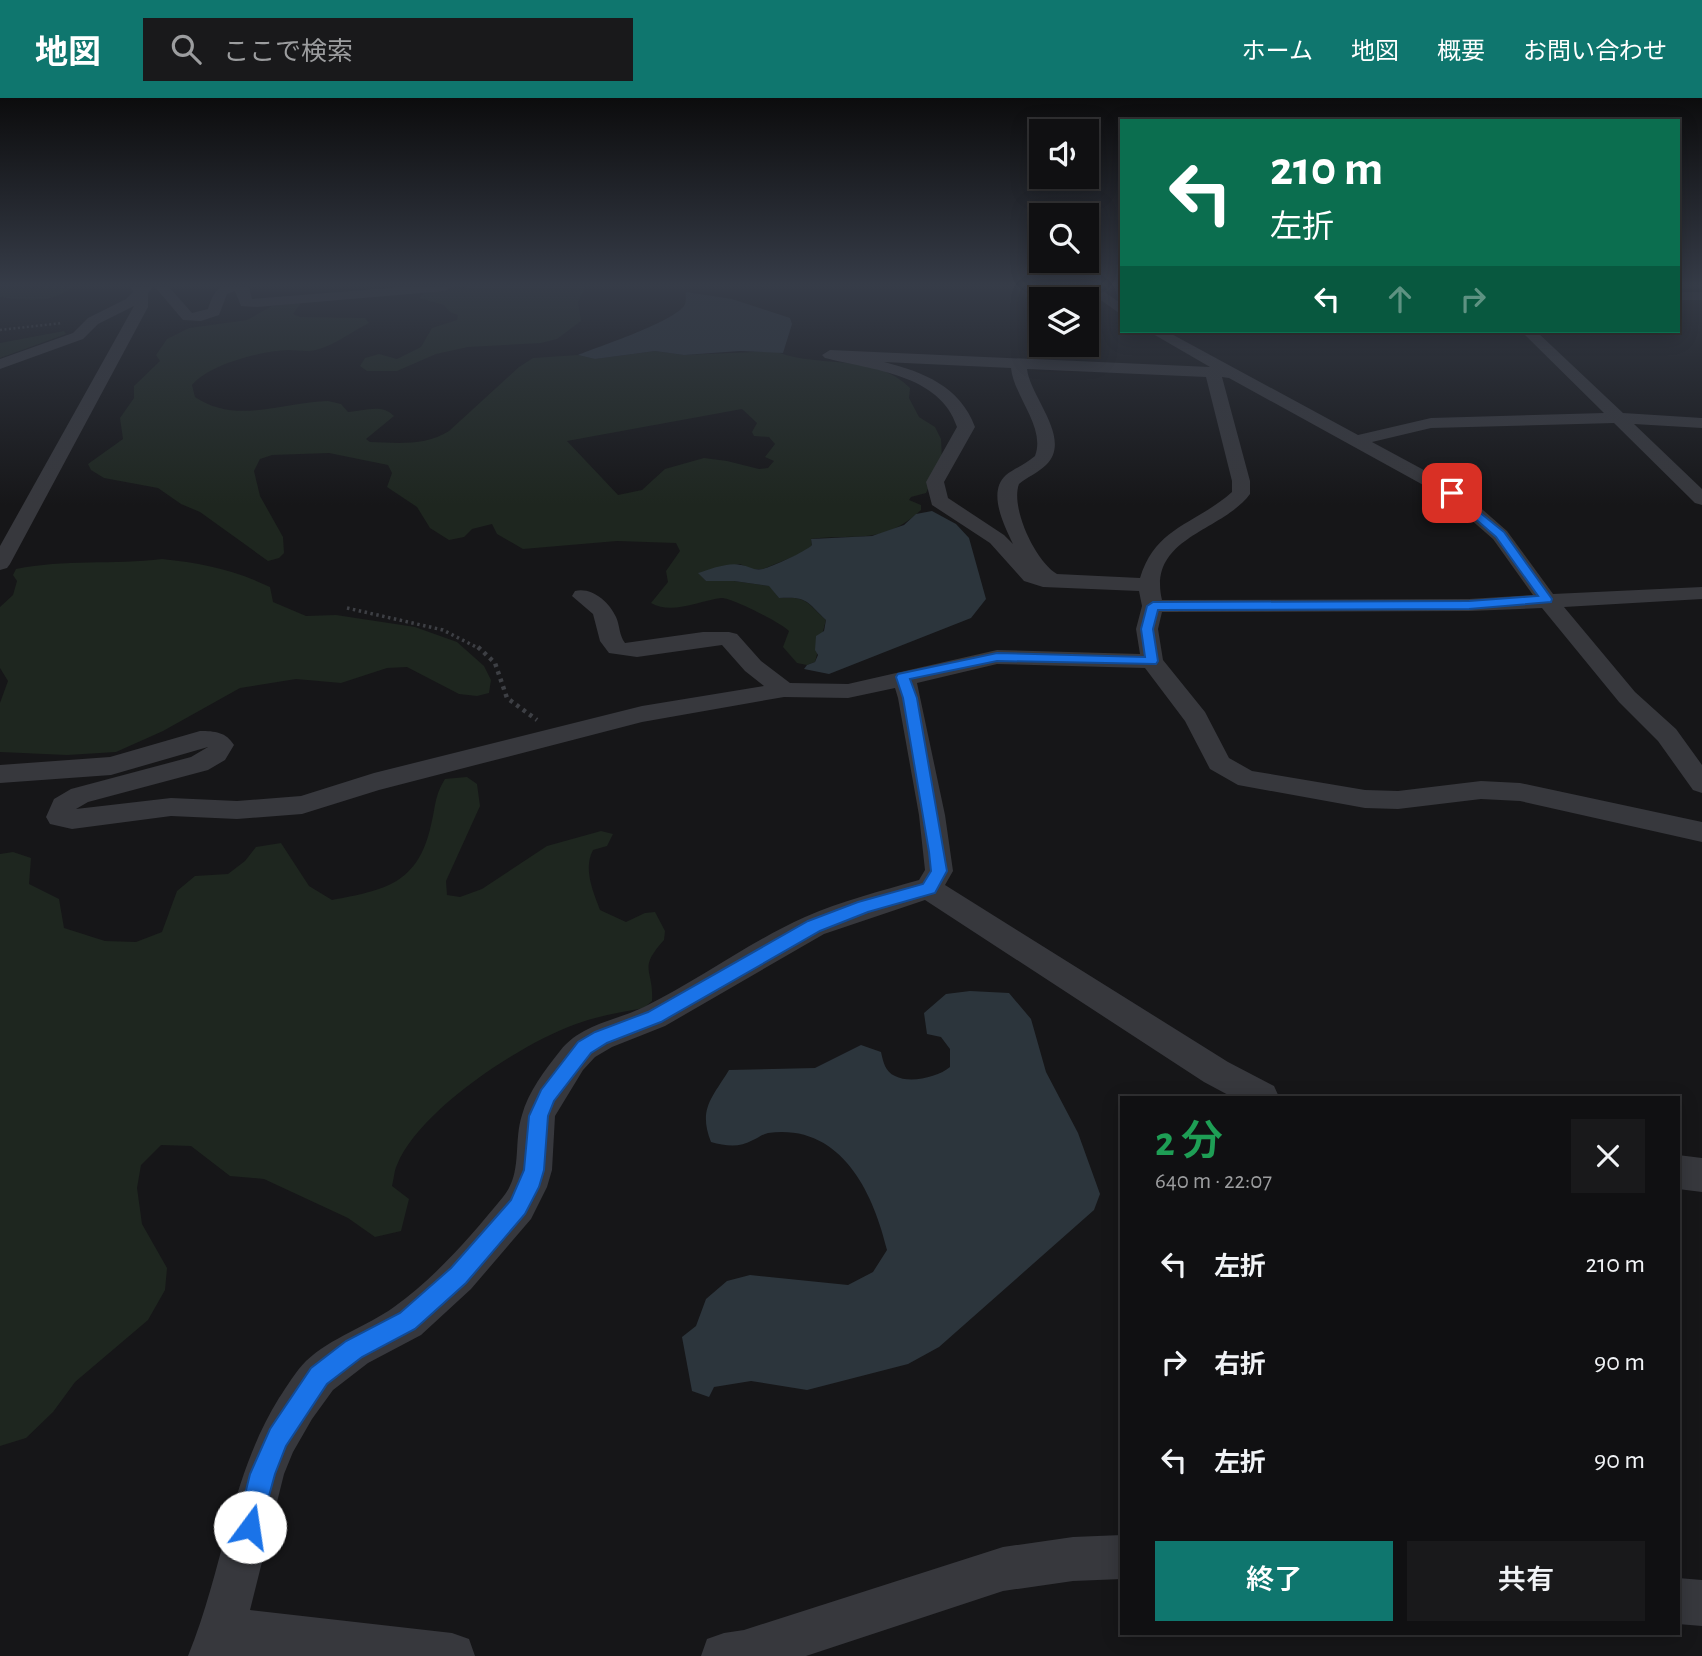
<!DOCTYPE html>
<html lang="ja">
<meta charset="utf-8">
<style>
:root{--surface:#101012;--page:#19191b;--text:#f1f3f6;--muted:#9c9d9f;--line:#303032;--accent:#0f766e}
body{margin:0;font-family:"Alegreya Sans","Noto Sans JP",sans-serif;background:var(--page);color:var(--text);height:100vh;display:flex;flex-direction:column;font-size:26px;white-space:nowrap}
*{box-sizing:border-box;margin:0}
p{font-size:23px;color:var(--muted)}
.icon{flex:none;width:38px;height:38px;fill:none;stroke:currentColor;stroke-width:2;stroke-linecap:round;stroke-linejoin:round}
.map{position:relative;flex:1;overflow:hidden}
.sheet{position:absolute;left:1120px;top:998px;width:560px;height:539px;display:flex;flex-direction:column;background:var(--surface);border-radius:0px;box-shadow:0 4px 18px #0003,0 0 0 2px var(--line)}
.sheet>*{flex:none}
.hud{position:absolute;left:1120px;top:21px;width:560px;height:214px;border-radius:0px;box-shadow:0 4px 18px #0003,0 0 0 2px var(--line);background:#0b6e4f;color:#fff;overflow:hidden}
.controls{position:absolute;left:1029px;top:21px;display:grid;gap:14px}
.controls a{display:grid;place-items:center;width:70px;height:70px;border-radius:0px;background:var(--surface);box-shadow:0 4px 18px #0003,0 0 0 2px var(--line);font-size:35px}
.pin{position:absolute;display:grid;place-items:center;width:60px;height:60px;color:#fff;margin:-30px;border-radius:14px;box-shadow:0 4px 10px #0006}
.me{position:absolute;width:77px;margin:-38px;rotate:14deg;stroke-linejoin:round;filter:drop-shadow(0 0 5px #0008)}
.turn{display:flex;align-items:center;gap:24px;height:147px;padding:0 35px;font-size:32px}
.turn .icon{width:91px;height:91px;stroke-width:2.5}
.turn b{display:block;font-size:49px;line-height:60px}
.lanes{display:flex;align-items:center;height:66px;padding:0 35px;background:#0003;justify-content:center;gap:35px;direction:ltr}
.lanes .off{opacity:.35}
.round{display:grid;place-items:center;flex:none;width:74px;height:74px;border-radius:0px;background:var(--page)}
.overview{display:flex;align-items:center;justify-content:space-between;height:119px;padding:0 35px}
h1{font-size:42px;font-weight:600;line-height:52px;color:#1e9e55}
.action{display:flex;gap:14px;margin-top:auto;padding:14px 35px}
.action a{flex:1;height:80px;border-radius:0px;background:var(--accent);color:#fff;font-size:28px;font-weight:600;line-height:80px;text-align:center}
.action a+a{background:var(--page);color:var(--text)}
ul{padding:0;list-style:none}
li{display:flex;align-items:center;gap:21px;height:98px;padding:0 35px}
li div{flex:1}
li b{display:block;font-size:26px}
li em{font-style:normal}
header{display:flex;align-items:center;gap:42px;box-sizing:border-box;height:98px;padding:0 35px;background:var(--accent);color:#fff}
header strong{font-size:33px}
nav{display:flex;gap:38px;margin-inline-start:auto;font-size:24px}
.search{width:490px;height:63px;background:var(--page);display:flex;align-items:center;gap:18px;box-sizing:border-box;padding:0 24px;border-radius:0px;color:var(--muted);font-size:26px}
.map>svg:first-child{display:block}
</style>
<header>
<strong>地図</strong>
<div class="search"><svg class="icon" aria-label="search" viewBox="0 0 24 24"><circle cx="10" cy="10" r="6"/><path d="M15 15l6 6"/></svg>ここで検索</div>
<nav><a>ホーム</a><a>地図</a><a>概要</a><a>お問い合わせ</a></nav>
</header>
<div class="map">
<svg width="1702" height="1558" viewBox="0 0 1702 1558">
<rect width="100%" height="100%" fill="#161618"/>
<path fill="#1e261f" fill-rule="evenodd" d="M0,189L9,190L71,189C54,207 21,202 0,199Z
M469,189H585L578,204L581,223L557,241L541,245L468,249L436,256L397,273H367L360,268L365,260L379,256L397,261L421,249L432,230L457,222L458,217L450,214L444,207L419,200L424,195Z
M293,205H301L293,216L300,219L365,220L369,225C351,234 335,247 316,252C307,254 297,252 288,252C262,253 209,266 192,287L195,299C236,327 283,304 328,303L341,306L348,314C363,313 382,305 394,318L366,341L370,344C397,345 426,348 449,333L519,269L533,260L578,257L595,261L655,253L684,257L775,253C816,271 875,254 910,290L909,300L919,319L935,329L941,341L942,362L926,395L911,399L909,402L921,407V412C882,448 857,435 811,441L812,447L805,454L763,471H751L740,466L699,475L706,483H734L770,488L779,500C808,498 807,505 826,522L815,564L807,567L797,565L783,549L789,533C781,525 731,499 721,500C698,503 672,517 651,505L668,484L666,473L680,453L676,445L617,443L523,451L497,436L492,426L472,431L464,439L449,442L430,430L417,409L387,389L392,375L388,367L329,355L272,357L260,361L254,373L260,398L283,439L284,455L279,460L268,463L200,414L181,406L158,390L104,380L91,372L88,366L123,341L120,320L134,300V288L160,263L156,257L167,241L189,230L247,222L272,208ZM742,311L757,325L752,334L754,338L769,339L775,346L765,359L774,363L768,370L759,371L727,363L704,360L665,371L642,392L618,397L567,343Z
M64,233L66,236L0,260V245Z
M162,461C201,465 235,472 270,489L273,504L306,518L336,517L415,529L457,544L484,568L491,582L489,595L477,598L459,596L407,569L387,570L341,585L296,581L240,590L163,633L116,654L67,657L0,654V605L8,583L0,570V509L13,497L17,483L13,477L16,471C64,461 114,467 162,461Z
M467,679L477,686L480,708L446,783L447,797L460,799L482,791L547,748L601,733L613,736L607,748L593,752C583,771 593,793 600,812L626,824L645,815L655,814L665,833L664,842C637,872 654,870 652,903L644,910C621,914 598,918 576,926C522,945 419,1012 397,1067C394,1073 394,1081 392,1088L409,1101L401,1133L375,1139L348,1120L264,1081L230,1078L191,1048L161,1047L141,1067L137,1090L142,1126L167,1170L165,1192L148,1222L75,1284L53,1314L26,1340L0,1348V756L13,754L31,760L29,786L59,801L64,830L105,843L136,844L162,834L177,793L195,778L228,776L245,763L256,749L281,745L309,788L332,802C385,792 418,786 431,727C436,708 434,699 445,681Z"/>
<path fill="#2c353c" d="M686,194L732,201L790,220L792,226L783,255L740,253L684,257L655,253L595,261L578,257C600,248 671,225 684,208C687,203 685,199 686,194Z
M932,413L956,426L969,440L986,501L971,520L829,576L804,571L807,567L815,564L818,557L815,552L816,538L824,533L826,522C807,504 808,498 779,500L769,488L734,483H706L698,475C711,471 728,464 741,467C749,468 754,473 763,471C773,468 805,454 812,447L811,441L872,438L904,427L916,416Z
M970,893L1009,895L1031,921L1046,974L1078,1035L1100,1096L1094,1112L939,1249L908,1266L807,1292L751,1283L714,1289L709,1299L692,1293L682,1239L696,1228L706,1201L727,1183L750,1177L848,1187L873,1174L887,1152C873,1094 841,1025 768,1035C763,1036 758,1040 753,1042C739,1050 726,1048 711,1044C698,1011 712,1000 729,972L815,970L861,947L881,954C883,963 885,974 895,978C910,986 938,979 950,969V951L941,939L927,936L924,915L946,896Z"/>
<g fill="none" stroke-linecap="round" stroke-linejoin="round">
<path stroke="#3d3f44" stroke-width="2.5" stroke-dasharray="2 2.5" stroke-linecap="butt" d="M0,232L62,225"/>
<path stroke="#3d3f44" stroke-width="3.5" stroke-dasharray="2.5 3.5" stroke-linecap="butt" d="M347,510L443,532L480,551"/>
<path stroke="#3d3f44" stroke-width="4.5" stroke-dasharray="3.5 4.5" stroke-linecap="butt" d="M478,549L495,565L507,600L537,622"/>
<path fill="#37383d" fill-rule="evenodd" d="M130,189H153L148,195V209L10,466L7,470L0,472V448L134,208L98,226L83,241L0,271V261L73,235L88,220L126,201L133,194Z
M155,189H169L192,215L208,211C217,183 222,189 249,189L252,201L402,189H452L445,193L257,209L241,208L235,193L227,196L219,217L201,223L183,222Z
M1082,189H1097L1122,206V217Z
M1678,194H1702V202H1678Z
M1148,233H1166L1358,337L1431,320L1604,315L1521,233H1536L1623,315L1702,320V330L1634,326L1702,391V407L1695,405L1614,325L1431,330L1372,344L1459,391L1507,433L1553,496L1702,489V501L1564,509L1635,594L1676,631L1702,667V695L1693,692L1658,643L1619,604L1542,510L1469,513L1162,514L1158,531L1163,562L1205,614L1229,660L1252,673L1365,692L1398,693L1481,683L1520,685L1702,724V744L1520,703L1481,701L1398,711L1365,710L1238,687L1210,671L1185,623L1145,570L997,566L917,585L945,717L953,773L945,787L1228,964L1274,988L1279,999H1232L1204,984L925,802L824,836L665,928L612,949L595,959L583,972L555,1018L552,1072L547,1089L531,1121L471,1191L421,1237L368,1265L333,1292L312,1321L293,1354L284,1376L250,1512L452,1535L469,1541L475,1558H188C223,1473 230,1379 279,1300C287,1288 296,1273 306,1263C332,1239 366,1229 394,1209C435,1180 471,1138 503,1099C523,1075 513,1045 522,1017C528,994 545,972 560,953C581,926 615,923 644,909C699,882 749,844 805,819C841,803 881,793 919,782L925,772L919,717L898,600L895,590L848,600L784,599L642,624L379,692L302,716L237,721L171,718L72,731L50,726L46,719L54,701L71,691L191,659L208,649L111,677L0,685V667L110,659L200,633C215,633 226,634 234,647L225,662L208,672L88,704L76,711L171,700L237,703L301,698L374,675L642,608L764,588L745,573L722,547L637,559L609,555L600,543L593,516L572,498L575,493C592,489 609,504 616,519C620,528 619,537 625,545L703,534H729L737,536L761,563L790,585L848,586L997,552L1140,556L1136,531L1142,508L1139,493L1043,489L1024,483L990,445L932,407L926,384L957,329C940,276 872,272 825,260L822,257L830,252L1210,269ZM884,264L1011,270C1014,299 1046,329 1035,358C1026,366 1015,370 1006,377C987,394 1004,427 1013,446L1004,437L948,400L944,384L975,329C960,288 923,274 884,264ZM1027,271L1206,279L1232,383V394C1195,427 1156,428 1140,480L1057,476C1036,464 1010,410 1019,386C1027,379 1038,375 1046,367C1073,341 1030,299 1027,271ZM1222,279L1229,280L1445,399L1493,441L1533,497L1469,501L1162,502C1147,439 1222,434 1250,396V383Z
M1678,1057L1702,1060V1094L1678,1091Z
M1122,1437V1481L1073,1483L1003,1493L806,1558H701L707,1541L724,1535L744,1532L1003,1449L1073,1439Z
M1678,1480L1702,1482V1528L1678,1526Z"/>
</g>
<linearGradient id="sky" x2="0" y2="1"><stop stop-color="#0c0c0d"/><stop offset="0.46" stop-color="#363c48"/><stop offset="1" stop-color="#363c48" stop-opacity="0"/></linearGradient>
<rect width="1702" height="407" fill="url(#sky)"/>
<path fill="#1a73e8" stroke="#114b97" stroke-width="2" d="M1452,392L1504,434L1552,501L1551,504L1469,511L1158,512L1153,531L1158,563L1156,566L997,563L910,581L917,600L947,773L935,795L868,814L820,833L661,924L607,945L591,955L554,1003L548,1018L544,1072L539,1089L525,1116L466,1185L415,1231L362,1259L327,1286L286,1348L275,1376L258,1438L250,1442L241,1438L237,1429L250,1376L270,1331L311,1270L346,1243L400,1215L451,1170L511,1102L524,1072L529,1018L541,992L578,944L595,934L648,914L808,823L858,804L923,786L931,773L929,754L903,600L896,579L898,576L997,555L1145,559L1141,531L1147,508L1153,504L1469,503L1538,498L1496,439L1448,397V393Z"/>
</svg>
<div class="controls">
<a><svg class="icon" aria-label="sound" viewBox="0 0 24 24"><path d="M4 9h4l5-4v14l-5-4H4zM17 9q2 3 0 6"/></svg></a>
<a><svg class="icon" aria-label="search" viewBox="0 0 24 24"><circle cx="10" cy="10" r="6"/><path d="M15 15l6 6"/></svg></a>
<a><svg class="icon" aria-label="layers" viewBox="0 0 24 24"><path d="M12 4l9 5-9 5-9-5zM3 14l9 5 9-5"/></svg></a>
</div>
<div class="pin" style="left:1452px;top:395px;background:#d93025"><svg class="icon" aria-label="arrive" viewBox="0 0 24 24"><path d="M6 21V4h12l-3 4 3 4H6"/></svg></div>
<svg class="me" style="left:250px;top:1429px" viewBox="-20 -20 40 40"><circle r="19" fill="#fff"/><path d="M0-13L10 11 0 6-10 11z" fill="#1a73e8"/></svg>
<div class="hud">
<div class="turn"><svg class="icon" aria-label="left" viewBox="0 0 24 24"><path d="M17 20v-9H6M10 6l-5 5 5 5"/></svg><div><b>210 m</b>左折</div></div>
<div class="lanes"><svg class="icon" aria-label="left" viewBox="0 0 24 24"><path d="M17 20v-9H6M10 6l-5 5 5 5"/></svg><svg class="icon off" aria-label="ahead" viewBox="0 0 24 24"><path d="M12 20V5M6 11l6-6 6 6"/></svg><svg class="icon off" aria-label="right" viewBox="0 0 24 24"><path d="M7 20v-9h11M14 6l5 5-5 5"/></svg></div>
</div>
<section class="sheet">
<div class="overview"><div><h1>2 分</h1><p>640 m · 22:07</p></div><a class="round"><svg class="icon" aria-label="close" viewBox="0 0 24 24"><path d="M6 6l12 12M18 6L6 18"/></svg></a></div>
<ul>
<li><svg class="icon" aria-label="left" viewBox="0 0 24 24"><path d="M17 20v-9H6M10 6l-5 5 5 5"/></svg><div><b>左折</b></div><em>210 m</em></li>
<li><svg class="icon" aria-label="right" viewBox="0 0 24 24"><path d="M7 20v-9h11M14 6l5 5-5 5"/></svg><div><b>右折</b></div><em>90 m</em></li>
<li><svg class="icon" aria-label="left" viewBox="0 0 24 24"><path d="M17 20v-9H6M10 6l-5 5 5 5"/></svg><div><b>左折</b></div><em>90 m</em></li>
</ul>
<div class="action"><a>終了</a><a>共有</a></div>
</section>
</div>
